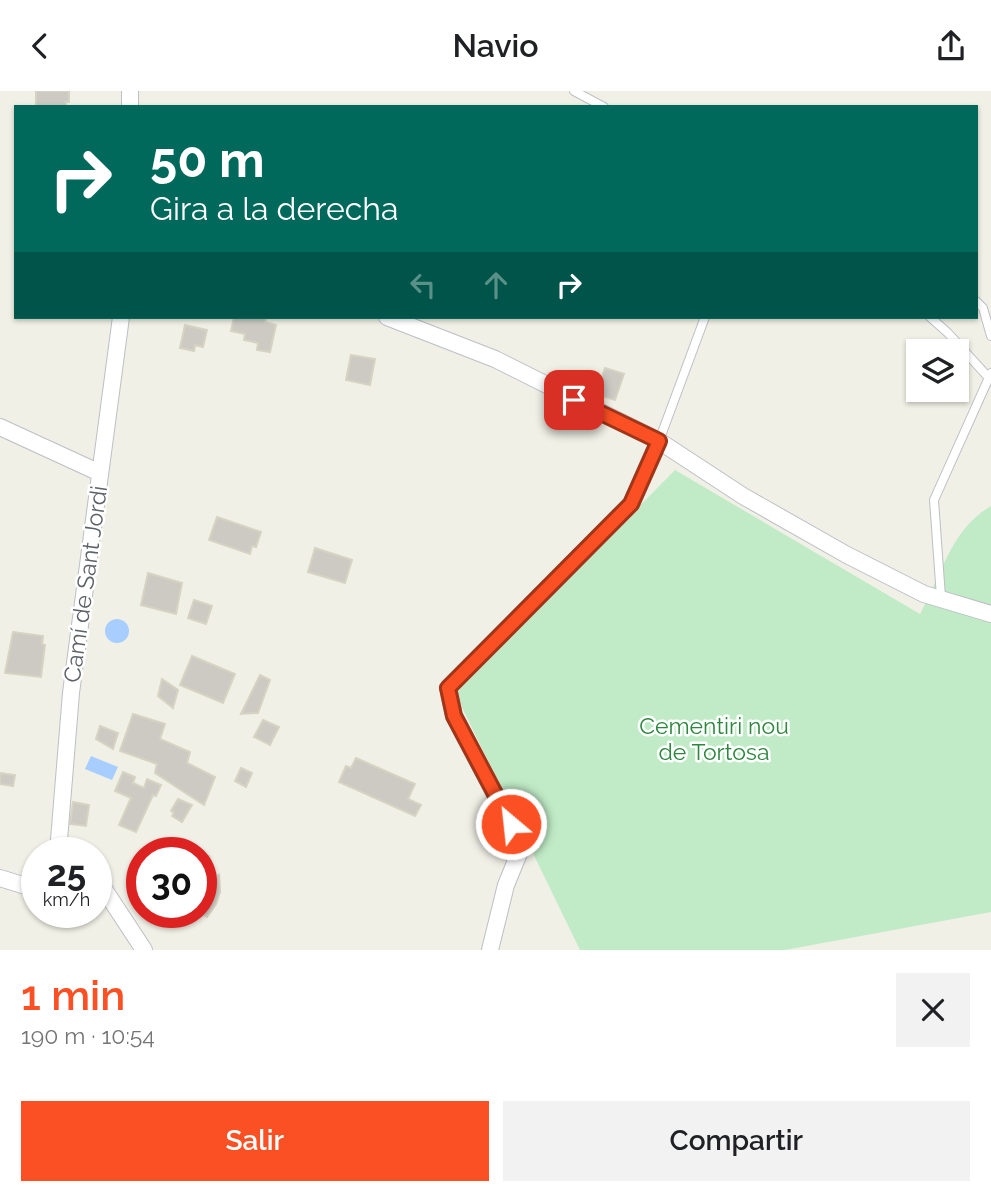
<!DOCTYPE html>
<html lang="es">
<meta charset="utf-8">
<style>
:root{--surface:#fff;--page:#f2f2f2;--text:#202124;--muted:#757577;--accent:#fa5023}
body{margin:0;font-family:Raleway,sans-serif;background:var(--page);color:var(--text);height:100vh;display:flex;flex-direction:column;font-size:26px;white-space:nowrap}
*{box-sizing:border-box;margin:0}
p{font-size:23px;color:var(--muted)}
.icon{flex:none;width:38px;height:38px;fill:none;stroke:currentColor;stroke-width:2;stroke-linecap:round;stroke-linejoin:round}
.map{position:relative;height:859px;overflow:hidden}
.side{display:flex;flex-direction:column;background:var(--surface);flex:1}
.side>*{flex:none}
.top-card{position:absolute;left:14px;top:14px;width:964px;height:214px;border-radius:0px;box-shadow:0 2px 5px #0004;background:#00695c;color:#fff;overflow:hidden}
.controls{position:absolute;left:906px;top:248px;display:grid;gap:14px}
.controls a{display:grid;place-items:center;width:63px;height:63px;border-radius:0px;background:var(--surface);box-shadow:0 2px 5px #0004;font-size:35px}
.speed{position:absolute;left:21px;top:746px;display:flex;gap:14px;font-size:35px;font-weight:700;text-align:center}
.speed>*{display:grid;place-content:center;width:91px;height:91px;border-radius:50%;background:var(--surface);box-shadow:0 2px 5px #0004;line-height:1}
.speed small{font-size:18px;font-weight:400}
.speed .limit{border:10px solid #d22;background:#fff;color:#111}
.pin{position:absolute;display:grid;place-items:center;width:60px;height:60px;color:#fff;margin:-30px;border-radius:14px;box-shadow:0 4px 10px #0006}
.me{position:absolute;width:77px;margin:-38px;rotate:332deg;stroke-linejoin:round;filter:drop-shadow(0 0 5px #0008)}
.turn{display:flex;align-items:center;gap:24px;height:147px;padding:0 21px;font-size:32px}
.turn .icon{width:91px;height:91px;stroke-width:2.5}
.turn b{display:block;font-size:49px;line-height:60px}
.lanes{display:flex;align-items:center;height:66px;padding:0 21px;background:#0003;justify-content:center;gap:35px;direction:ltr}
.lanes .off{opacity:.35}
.round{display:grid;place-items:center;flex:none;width:74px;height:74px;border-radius:0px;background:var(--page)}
.head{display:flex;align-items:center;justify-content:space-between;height:119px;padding:0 21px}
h1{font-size:42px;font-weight:600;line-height:52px;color:var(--accent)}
.action{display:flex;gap:14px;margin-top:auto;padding:14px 21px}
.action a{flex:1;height:80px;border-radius:0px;background:var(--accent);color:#fff;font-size:28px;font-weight:600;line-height:80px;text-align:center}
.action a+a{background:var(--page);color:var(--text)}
header{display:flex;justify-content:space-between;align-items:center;height:91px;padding:0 21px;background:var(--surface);font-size:32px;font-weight:600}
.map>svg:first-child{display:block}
</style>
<header><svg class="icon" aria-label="back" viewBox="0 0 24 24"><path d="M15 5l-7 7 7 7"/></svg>Navio<svg class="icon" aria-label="share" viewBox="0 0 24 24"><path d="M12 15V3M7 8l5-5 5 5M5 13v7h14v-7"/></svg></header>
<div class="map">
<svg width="991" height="859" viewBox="0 0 991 859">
<rect width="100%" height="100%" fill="#f1f0e6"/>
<path fill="#c0ebc6" d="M675,379L920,523C942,484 950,439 991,415V821L785,859H580L455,602Z"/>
<path fill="#a8ceff" d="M105 540a12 12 0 1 1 24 0a12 12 0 1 1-24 0Z
M91,665L118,676L112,689L85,678Z"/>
<path fill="#cccac3" stroke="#d7d3c3" stroke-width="2" d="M36,0H69V11H66V16H36Z
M234,226H266L265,231L276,234L270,261L257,259L258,252L244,249L245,243L231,240Z
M185,234L207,239L203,256L195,254L194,260L180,257Z
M351,264L375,268L370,294L346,289Z
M605,277L624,283L615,309L596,303Z
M217,426L261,441L256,456L252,455L250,463L209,449Z
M315,457L352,469L345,492L308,481Z
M148,482L182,492L176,523L141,514Z
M194,509L212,515L206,533L188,527Z
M13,541L43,545L42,553L45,554L41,586L5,582Z
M192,565L235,583L223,612L180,594Z
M260,584L270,589L258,622L241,623Z
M162,588L178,599L173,617L158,605Z
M133,623L165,633L160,648L190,661L187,672L215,686L204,714L155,682L157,673L120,660Z
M263,629L279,636L270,654L254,646Z
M100,635L118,642L113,658L96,648Z
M356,667L415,693L408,708L421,714L415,725L339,691L346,675L351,677Z
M241,677L252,682L246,696L235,690Z
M123,681L135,686L133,692L144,697L147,688L161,694L156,705L153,704L136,741L119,734L131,707L115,700Z
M0,682L15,684L13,695L0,693Z
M178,708L192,714L182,731L172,725L174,722L171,720Z
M73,711L89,714L86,735L70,733Z
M209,765L217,786L219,784L220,801L216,813L207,826L204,824L185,832L180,821H201V768Z"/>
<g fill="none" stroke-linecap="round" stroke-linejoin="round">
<defs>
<path id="service" d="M574,0L604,16
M976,210L983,217L991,245
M930,226L948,242L989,287
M659,350L705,226
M941,506L934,409L991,282"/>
<path id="minor" d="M130,16V0
M387,226L495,268L659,350L743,405L847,464L924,503L991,523
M0,336L100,382
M58,761L71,602L121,226
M96,786L144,859
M0,787L32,797L37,793
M490,859L506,794L522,755L454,625L448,597L631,413L659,350"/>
</defs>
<use href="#service" stroke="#bdbfc6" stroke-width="10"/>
<use href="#minor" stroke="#bdbfc6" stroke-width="18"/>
<use href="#service" stroke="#fff" stroke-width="8"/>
<use href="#minor" stroke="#fff" stroke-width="16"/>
</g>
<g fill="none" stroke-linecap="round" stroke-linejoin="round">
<defs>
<path id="route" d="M511,733L454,625L448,597L631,413L659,350L574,309"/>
</defs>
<use href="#route" stroke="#a23417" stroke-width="18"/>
<use href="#route" stroke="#fa5023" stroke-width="12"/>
</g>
<g text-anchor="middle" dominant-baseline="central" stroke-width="5" stroke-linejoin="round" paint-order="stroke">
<g font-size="23" fill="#5d6168" stroke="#fff">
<text transform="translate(85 493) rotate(-82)">Camí de Sant Jordi</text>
</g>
<g font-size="23" fill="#2d873d" stroke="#fff">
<text x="714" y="634">Cementiri nou<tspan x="714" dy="26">de Tortosa</tspan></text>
</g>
</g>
</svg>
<div class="controls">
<a><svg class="icon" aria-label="layers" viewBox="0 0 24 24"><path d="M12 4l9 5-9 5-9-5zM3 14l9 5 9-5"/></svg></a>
</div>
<div class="speed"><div>25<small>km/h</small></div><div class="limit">30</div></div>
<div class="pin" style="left:574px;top:309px;background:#d93025"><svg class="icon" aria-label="arrive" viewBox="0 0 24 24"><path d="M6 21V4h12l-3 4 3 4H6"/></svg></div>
<svg class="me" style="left:511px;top:733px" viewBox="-20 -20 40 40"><circle r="17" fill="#fa5023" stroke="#fff" stroke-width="3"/><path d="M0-11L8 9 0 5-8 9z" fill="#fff"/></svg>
<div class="top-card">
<div class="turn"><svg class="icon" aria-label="right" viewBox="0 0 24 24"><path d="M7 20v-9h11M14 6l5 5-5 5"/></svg><div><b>50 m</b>Gira a la derecha</div></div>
<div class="lanes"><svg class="icon off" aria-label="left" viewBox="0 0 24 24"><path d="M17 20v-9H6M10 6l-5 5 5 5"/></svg><svg class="icon off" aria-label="ahead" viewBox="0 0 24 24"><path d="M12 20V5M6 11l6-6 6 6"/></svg><svg class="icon" aria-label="right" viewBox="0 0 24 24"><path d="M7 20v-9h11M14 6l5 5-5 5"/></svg></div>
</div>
</div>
<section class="side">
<div class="head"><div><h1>1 min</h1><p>190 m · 10:54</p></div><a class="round"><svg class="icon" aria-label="close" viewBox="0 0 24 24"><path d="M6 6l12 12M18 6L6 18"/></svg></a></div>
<div class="action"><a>Salir</a><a>Compartir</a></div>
</section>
